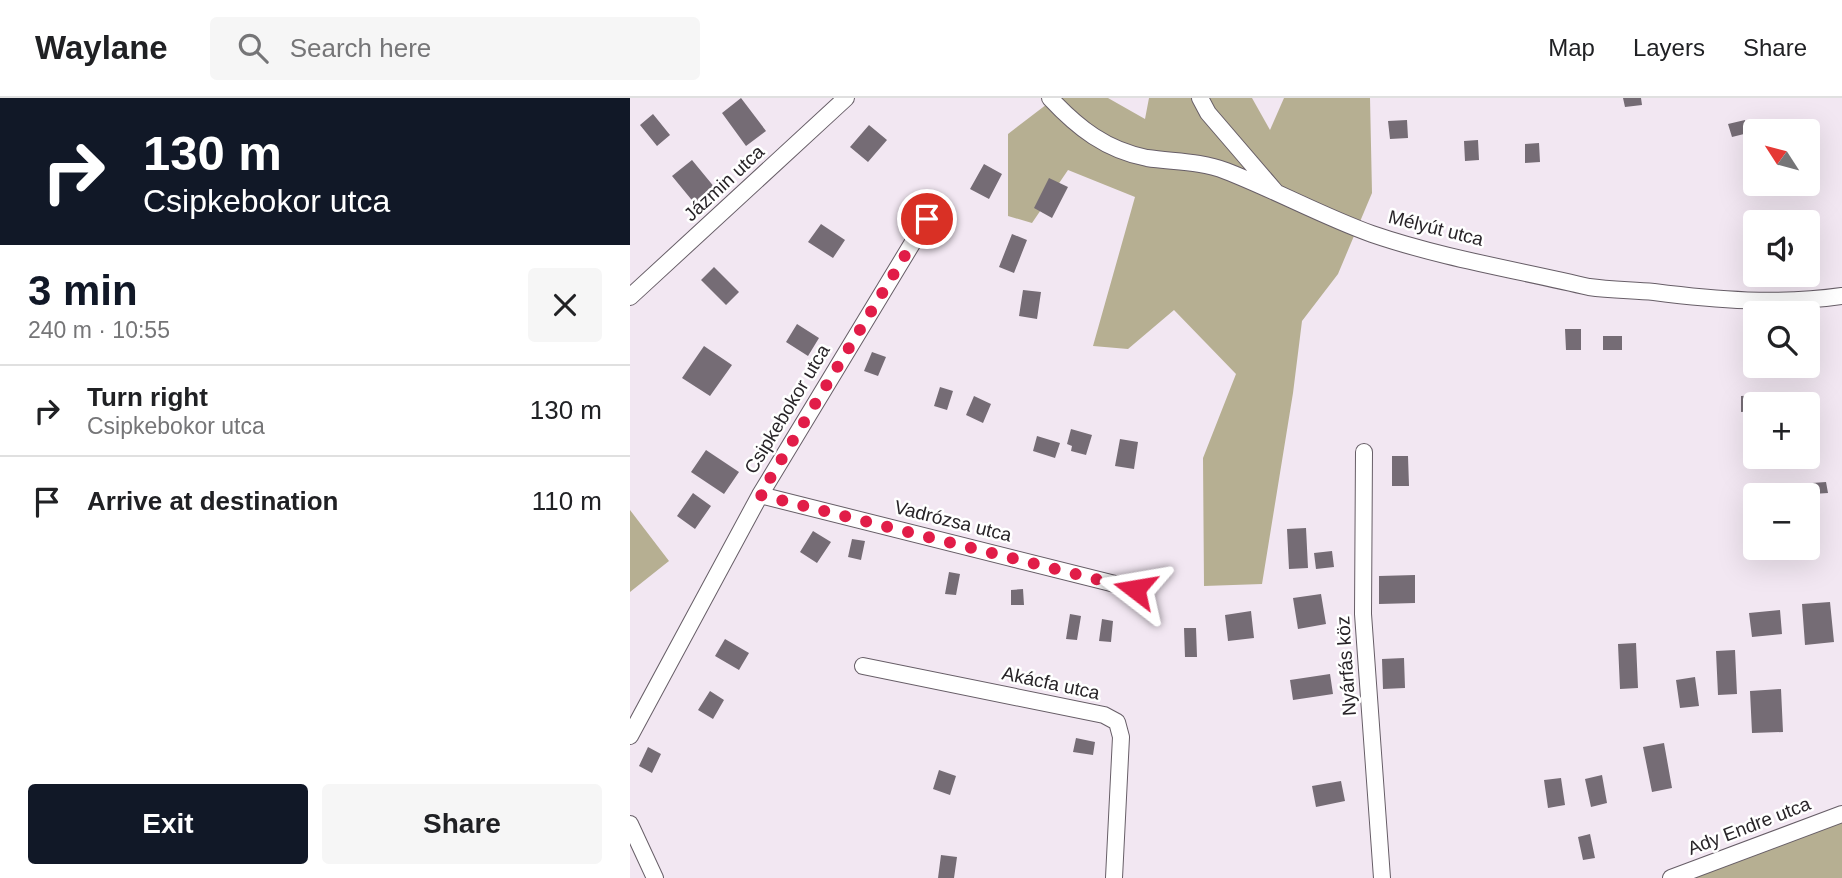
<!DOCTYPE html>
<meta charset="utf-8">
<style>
:root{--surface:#fff;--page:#f6f6f6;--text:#202124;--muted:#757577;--line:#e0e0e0;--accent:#111827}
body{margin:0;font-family:Helvetica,sans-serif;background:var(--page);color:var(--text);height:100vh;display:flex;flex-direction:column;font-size:26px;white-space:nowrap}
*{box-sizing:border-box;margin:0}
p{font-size:23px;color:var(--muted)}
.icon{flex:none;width:38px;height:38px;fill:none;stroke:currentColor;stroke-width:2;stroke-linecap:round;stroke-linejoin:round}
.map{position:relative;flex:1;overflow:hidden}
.panel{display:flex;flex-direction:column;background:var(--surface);width:630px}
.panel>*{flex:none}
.top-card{background:#111827;color:#fff;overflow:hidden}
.needle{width:46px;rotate:306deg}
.controls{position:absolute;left:1113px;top:21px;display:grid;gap:14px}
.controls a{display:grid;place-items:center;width:77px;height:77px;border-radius:7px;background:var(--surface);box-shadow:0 7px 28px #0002;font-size:35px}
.pin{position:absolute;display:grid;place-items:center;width:60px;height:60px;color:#fff;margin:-30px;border:4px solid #fff;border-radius:50%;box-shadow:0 2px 7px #0007}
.me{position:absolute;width:77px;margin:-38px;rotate:284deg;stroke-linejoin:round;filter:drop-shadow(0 0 5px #0008)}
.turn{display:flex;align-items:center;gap:24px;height:147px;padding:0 28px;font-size:32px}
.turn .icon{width:91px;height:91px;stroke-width:2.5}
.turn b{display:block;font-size:49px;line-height:60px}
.round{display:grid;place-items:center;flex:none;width:74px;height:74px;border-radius:7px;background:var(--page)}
.headline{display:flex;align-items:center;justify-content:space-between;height:119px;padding:0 28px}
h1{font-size:42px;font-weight:700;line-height:52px;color:var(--accent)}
.button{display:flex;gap:14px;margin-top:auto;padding:14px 28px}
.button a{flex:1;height:80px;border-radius:7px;background:var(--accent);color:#fff;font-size:28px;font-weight:700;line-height:80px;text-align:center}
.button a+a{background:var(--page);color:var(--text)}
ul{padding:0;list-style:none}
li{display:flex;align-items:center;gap:21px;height:91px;padding:0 28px;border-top:2px solid var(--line)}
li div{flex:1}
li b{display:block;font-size:26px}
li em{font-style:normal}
header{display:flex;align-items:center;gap:42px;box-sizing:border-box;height:98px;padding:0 35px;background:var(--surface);border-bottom:2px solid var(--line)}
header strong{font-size:33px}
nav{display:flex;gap:38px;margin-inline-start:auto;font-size:24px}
.search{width:490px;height:63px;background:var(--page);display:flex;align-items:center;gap:18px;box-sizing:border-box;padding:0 24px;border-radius:7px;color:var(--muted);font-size:26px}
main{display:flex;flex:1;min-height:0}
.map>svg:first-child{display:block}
</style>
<header>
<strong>Waylane</strong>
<div class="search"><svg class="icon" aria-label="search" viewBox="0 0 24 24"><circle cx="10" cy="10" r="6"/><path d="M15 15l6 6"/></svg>Search here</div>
<nav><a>Map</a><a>Layers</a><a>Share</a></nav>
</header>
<main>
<section class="panel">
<div class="top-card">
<div class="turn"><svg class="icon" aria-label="right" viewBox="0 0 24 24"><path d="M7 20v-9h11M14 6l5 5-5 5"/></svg><div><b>130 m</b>Csipkebokor utca</div></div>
</div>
<div class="headline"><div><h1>3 min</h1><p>240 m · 10:55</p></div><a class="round"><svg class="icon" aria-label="close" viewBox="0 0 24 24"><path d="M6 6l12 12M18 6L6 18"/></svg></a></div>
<ul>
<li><svg class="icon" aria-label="right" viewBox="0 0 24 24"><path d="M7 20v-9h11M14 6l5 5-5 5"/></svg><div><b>Turn right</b><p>Csipkebokor utca</p></div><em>130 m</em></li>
<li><svg class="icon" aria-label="arrive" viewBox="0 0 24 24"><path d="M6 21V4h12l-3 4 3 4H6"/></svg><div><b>Arrive at destination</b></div><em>110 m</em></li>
</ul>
<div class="button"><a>Exit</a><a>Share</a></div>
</section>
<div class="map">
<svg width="1212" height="780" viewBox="0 0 1212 780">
<rect width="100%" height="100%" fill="#f2e7f2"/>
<path fill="#b6af92" d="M425,0H478L515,21L519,0H622L640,32L654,0H740L742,95L708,176L672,223L663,295L632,486L574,488L573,360L606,276L544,212L498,251L463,248L505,99L438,72L402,125L378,118V36Z
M0,412L39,463L0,494Z
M1212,717V780H1053Z"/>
<path fill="#756c75" d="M111,0L136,33L116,48L92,15Z
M993,0H1011L1012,7L995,9Z
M23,16L40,37L27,48L10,27Z
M777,22L778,40L760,41L758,23Z
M1115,22L1118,35L1102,39L1098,26Z
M239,27L257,42L238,64L220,49Z
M848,42L849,62L835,63L834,43Z
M909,45L910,64L895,65V46Z
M62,62L90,96L70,112L42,78Z
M354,66L372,76L359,101L340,91Z
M419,80L438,89L422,120L404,110Z
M191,126L215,142L203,160L178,144Z
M382,136L397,142L384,175L369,169Z
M84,169L109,194L96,207L71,182Z
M393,192L411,194L407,221L389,218Z
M167,226L189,240L178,258L156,244Z
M935,231H951V252H936Z
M973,238H992V252H973Z
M74,248L102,267L80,298L52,280Z
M242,254L256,259L248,278L234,273Z
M310,289L323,293L317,312L304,308Z
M1130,297L1131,306H1125V313L1111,314V298Z
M344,298L361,306L353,325L336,317Z
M441,331L462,337L456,357L441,353L442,348L437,346Z
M407,338L430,345L425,360L403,353Z
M490,341L508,344L504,371L485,368Z
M76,352L109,374L94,396L61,374Z
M762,358H778L779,388H762Z
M1196,384L1198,395L1183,396L1182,385Z
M63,395L81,408L65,431L47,418Z
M676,430L678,470L659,471L657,431Z
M183,433L201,444L187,465L170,454Z
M222,441L235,443L231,462L218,459Z
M702,453L704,469L686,471L684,455Z
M319,474L330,476L326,497L315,496Z
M785,477V505L749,506V478Z
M393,491L394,507H381V492Z
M691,496L696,526L668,531L663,500Z
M1200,504L1204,544L1175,547L1172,506Z
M1150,512L1152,536L1122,539L1119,515Z
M621,513L624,540L598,543L595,517Z
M440,516L451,518L447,542L436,541Z
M472,521L483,523L481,544L469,543Z
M554,530H566L567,559H555Z
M95,541L119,555L109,572L85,558Z
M1006,545L1008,590L990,591L988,546Z
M1105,552L1107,596L1088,597L1086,553Z
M774,560L775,590L753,591L752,561Z
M700,576L703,596L663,602L660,582Z
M1065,579L1069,608L1050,610L1046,582Z
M1151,591L1153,634L1122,635L1120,593Z
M80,593L94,602L83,621L68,612Z
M446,640L465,644L463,657L443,654Z
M1034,645L1042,690L1022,694L1013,649Z
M18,649L31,656L22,675L9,668Z
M309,672L326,678L320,697L303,691Z
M972,677L977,705L961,709L955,681Z
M931,680L935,707L918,710L914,682Z
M711,683L715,703L686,709L682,688Z
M960,736L965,760L953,762L948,739Z
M311,757L327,759L324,780H308Z"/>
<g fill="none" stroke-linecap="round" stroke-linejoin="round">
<defs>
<path id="street" d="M420,0C448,30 476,52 517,60C544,64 570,63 596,73C645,92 692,118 742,136C812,160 887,172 959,189C980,192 1002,192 1024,194C1086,202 1149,207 1212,198
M570,0L578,15L645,93
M0,199L216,0
M734,354L733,516L752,780
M130,397L505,491
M233,568L474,617L487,624L491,639L484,780
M0,638L130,397L297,121
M0,726L25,780
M1041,780L1212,716"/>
</defs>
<use href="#street" stroke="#675e67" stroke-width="18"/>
<use href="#street" stroke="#fff" stroke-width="16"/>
</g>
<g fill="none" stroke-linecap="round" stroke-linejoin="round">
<path stroke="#e11d48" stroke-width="12" stroke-dasharray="0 21.6" d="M297,121L130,397L505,491"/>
</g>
<g text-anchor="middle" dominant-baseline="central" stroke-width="5" stroke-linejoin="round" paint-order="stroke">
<g font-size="19" fill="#282428" stroke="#fff">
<text transform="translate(94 85) rotate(-43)">Jázmin utca</text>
<text transform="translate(806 130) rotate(14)">Mélyút utca</text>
<text transform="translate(157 311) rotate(-59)">Csipkebokor utca</text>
<text transform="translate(323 423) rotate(14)">Vadrózsa utca</text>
<text transform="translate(716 568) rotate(-94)">Nyárfás köz</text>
<text transform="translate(421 585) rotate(12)">Akácfa utca</text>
<text transform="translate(1119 728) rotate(-21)">Ady Endre utca</text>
</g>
</g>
</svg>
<div class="controls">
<a><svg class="needle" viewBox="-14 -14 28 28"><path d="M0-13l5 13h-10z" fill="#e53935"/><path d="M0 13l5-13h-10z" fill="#757577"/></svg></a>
<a><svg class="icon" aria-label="sound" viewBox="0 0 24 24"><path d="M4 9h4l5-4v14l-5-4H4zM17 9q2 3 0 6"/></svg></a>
<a><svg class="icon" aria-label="search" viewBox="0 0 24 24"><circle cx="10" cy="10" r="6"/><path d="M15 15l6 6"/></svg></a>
<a>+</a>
<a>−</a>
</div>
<div class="pin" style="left:297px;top:121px;background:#d93025"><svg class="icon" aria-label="arrive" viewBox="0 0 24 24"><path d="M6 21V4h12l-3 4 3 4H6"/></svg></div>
<svg class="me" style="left:505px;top:491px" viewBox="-20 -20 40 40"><path d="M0-17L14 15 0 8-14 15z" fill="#e11d48" stroke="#fff" stroke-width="4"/></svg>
</div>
</main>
